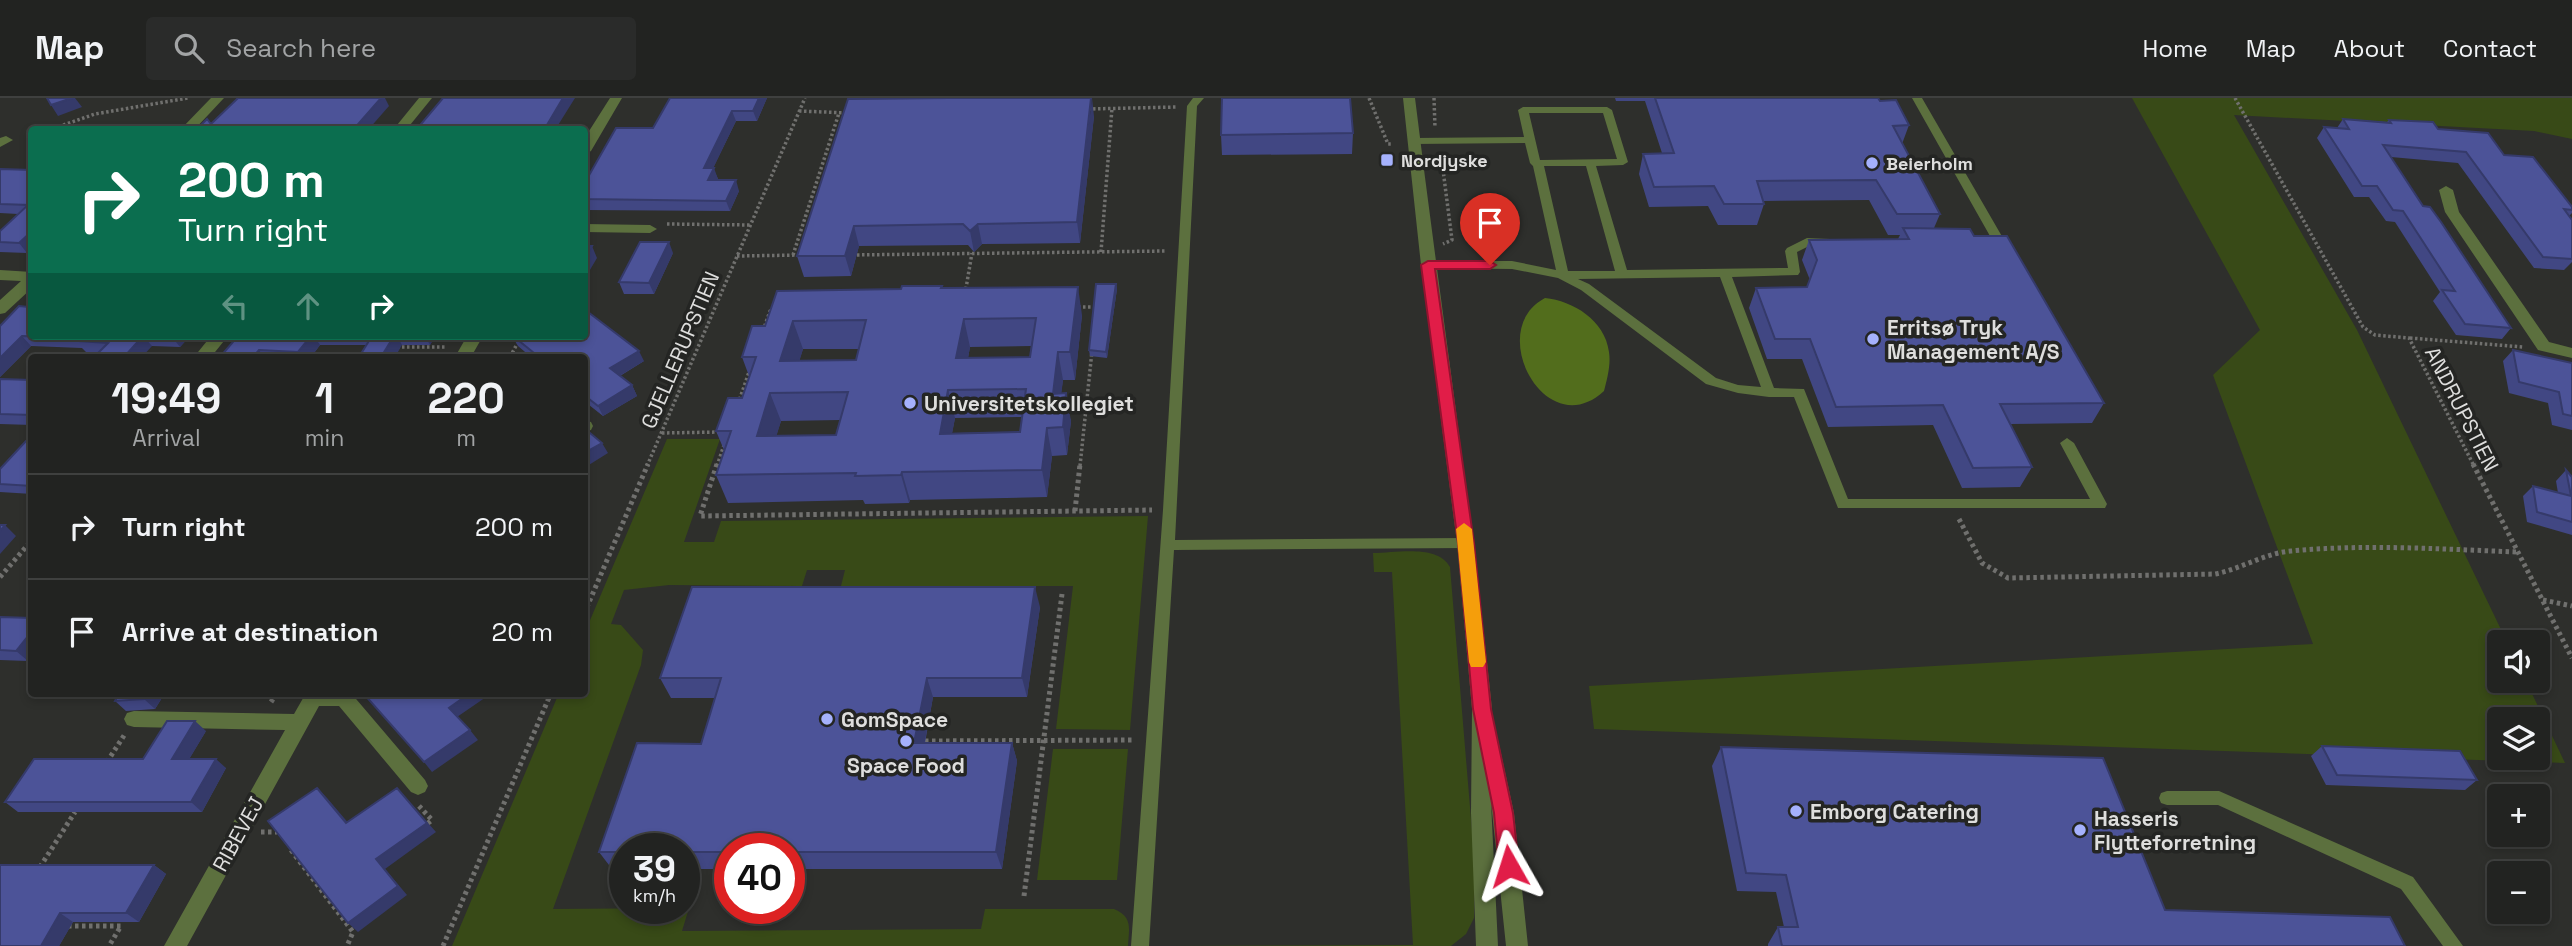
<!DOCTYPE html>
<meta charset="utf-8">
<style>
:root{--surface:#222321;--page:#2a2b2a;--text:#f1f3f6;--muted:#a2a4a5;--line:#3f403f}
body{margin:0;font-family:"Space Grotesk",sans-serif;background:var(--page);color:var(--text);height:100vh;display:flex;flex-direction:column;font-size:26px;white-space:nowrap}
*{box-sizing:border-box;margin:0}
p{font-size:23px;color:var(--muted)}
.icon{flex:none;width:38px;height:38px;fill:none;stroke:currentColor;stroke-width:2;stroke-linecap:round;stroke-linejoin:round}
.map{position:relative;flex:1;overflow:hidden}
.side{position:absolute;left:28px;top:256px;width:560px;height:343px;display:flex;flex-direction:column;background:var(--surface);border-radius:7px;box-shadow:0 4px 10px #0003,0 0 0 2px var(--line)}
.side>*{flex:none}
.top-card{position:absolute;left:28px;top:28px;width:560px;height:214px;border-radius:7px;box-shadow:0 4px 10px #0003,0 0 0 2px var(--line);background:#0b6e4f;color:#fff;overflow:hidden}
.fabs{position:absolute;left:2487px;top:532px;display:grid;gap:14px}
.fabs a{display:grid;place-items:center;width:63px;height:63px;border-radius:7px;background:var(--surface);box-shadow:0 4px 10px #0003,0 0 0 2px var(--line);font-size:35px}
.speed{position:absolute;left:609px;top:735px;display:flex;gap:14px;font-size:35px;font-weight:700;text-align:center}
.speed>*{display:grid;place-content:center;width:91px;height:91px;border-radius:50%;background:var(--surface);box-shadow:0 4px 10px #0003,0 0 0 2px var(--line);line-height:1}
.speed small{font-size:18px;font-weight:400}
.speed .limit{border:10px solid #d22;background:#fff;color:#111}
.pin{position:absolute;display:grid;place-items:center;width:60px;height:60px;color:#fff;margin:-72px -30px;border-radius:50% 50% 50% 0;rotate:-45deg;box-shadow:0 0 7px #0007}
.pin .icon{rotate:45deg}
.me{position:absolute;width:77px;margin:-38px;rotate:354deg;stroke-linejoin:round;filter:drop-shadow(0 0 5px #0008)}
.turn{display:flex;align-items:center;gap:24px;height:147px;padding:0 35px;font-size:32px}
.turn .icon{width:91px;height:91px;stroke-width:2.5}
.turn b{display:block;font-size:49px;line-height:60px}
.lanes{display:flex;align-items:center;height:66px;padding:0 35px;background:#0003;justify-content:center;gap:35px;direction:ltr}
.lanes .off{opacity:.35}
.eta{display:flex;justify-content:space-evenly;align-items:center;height:119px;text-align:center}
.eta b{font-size:42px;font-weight:700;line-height:49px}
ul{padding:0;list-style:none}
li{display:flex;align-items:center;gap:21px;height:105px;padding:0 35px;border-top:2px solid var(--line)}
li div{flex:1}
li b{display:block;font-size:26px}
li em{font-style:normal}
header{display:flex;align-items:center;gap:42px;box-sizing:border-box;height:98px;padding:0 35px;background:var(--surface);border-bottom:2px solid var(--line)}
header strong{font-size:33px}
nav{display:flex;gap:38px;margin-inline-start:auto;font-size:24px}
.search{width:490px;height:63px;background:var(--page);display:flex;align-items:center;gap:18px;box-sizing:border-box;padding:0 24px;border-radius:7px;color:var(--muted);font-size:26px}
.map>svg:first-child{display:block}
</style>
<header>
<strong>Map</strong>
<div class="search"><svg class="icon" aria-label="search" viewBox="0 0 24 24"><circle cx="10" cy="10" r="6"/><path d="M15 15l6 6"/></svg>Search here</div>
<nav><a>Home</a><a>Map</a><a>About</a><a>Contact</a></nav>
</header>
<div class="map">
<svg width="2572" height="848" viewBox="0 0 2572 848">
<rect width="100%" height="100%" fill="#2e2f2c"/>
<path fill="#384a17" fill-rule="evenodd" d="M2132,0H2572V41L2534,33L2234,17L2357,232L2507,544H2499V583H2526L2565,665L1594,631L1589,588L2313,546L2213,277L2260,232ZM2499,621H2538V660H2499Z
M667,341H720L684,444H714L721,423L1148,418L1130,632L1056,631L1073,488H841L845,472H807L802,488L669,487L624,492L611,526L621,527L643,552L641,567L553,811L689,810L682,833L981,831L985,811H1114C1133,819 1129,830 1128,848H452L559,595H584L585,534Z
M1373,455C1397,455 1437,446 1450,469L1474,757V820L1466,836L1451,848H1171L1413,847L1392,474H1374Z
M1053,651H1128L1117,782H1037Z"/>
<path fill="#526d1c" d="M1545,200C1573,203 1605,222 1609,254C1611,267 1607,281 1604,293C1546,347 1484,232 1545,200Z"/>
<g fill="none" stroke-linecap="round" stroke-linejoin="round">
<path stroke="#70706e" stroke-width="3.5" stroke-dasharray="2.5 2.5" stroke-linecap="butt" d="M1369,0L1388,46H1392
M1434,0L1435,30
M2235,0L2363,229L2375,237L2409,240L2474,368
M1088,11L1177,9
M799,13L848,15
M49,32L95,16L188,0
M1441,56L1452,142L1443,146
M667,126L750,127
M1101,154L1112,10
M793,157L839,15
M852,157L1166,153
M737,158L802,157
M965,196L972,155
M1078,209H1097
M763,233L770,213H775
M2410,240L2523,249
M397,249H447
M510,259L517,246L528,238
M738,306L750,271
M662,335L721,334
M647,368L805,0
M717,368L725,344
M1080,368L1092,253"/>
<path stroke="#70706e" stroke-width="5" stroke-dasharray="3.5 3.5" stroke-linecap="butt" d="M717,366L700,418L1152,412
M2473,366L2572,560
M1075,413L1080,366
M1959,421L1982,465L2008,480L2215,476C2241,471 2265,455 2291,453C2366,446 2442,451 2516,454
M0,479L32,442
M2543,502L2572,508
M584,516L648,366
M271,604L277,595
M925,643L1134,642
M107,664L125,636
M419,708L432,722L424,728
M261,734H277L279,737
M291,752L353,834L347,848
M40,769L75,714
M1024,798L1062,496
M68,828H121L109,848
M443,848L551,595"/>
<path fill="#5c703e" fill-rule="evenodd" d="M1193,0H1204L1197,8L1175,442L1466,440L1471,441L1473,445L1471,449L1466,450L1174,452L1149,848H1131L1163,412L1187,8Z
M1912,0H1922L2011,154L2009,157L2005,158L1999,154Z
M1523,9H1607L1612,12L1628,64L1623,67L1596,68L1627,172L1788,170L1785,153L1787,150L1807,140L1830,141V147L1809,148L1797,154L1800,174L1798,177L1732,179L1774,290L1804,291L1848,401H2090L2060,345L2067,340L2074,345L2107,406L2105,410H1838L1794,299H1769L1738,295L1706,286L1581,192L1558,180L1512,171L1424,170L1422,167L1428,163H1512L1556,172L1533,68L1530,65L1525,45L1413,46L1408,43L1413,40L1524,39L1518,12ZM1529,15H1603L1617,61L1540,62ZM1544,68H1586L1615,173H1568ZM1720,179L1761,289L1738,287L1716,280L1589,186L1578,181Z
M2167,693H2219L2413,779L2463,848H2443L2401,791L2218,707H2167L2161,705L2159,700L2161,695Z"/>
<path fill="#5c703e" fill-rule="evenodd" d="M211,0H224L194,32H180Z
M419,0H432L406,32H393Z
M610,0H622L591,53L584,57V41Z
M6,38L13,42L0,49V40Z
M2446,88L2453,92L2459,114L2549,244L2572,250V260L2538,252L2445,114L2439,92Z
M584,126L650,127L657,131L650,135L584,134Z
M0,172L32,174V190L5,215L0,216V202L21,183L0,182Z
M211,238H228L211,259H194Z
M467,238H483L471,259H455Z
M584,322L591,324L593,328L591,332L584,334Z
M306,595H351L425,682L428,688L425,694L418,697L411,694L339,608H319L187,848H164L285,632L134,629L127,627L124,621L127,615L134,613L294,616Z"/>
<path fill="#5c703e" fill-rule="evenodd" d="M1403,0H1415C1440,204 1471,407 1492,611V635L1498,642L1514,715L1528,848H1506L1491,704L1498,848H1476L1471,715L1472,611L1457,445L1421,167Z"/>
</g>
<path fill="#414783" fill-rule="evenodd" d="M767,0L757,23H736L713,70L718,81L717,82L739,93L730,113L584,112V86L653,30Z
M1615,0H1878L1880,3L1909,27L1902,46L1940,116L1934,130L1974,138L2104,305L2092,325L2010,326L2032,369L2020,389L1962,390L1933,327L1828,329L1802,261H1767L1749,210L1756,190L1807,189L1810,182L1802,162L1809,142L1898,141L1900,137H1888L1869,102L1763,103L1764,106L1757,127H1718L1708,108L1649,109L1639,76L1643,56L1662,55L1645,3H1616Z
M848,1L1094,18L1080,145L982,146L974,154L968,147L859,148L851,178L804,179L797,158Z
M2343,21L2387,24L2389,22L2438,31L2504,57L2572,109V115L2569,118L2572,122V164L2564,172L2534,170L2458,65L2391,59L2423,108L2511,230L2502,241L2456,237L2433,203L2440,194L2395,124L2386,123L2369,99H2354L2317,40L2324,29L2337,30Z
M1353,35L1352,56L1222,57L1221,37Z
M0,71L32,72L27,155L0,154V133L18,116L0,115Z
M673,155L654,196H624L619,184Z
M1116,186L1117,191L1107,260L1090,258L1089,252Z
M942,188L943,190L1082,217L1075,282H1063L1061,295L1071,323L1067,357L1052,358L1047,399L910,402L909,405L865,406L863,402L728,405L716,377L724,352L716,333L742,300L749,278L742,259L765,228L901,191ZM1031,248L1030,259L968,260L970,249ZM803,251H859L856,262L799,263ZM1022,319L1020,334L952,335L955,320ZM840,322L836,337L776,338L781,323Z
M0,228L32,238H190L180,249L152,248L99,254H86L82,250L31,248L0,279Z
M238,238H435L430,247H320L311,259H220Z
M512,238L644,263L620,278L632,287L637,298L603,318L584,303V259H531L518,248Z
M2513,252L2572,265V332L2552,327L2548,305L2509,295L2503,263Z
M0,281L32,282V327L0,326Z
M32,343V396L0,394V371Z
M2566,372L2572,379V437L2527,424L2523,398L2533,388L2558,395L2556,383Z
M1040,509L1027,599H933L925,645H1012L1017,663L1002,771H789V751H730V771H684V751H625V771H612L599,754L701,646L715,600H671L660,580Z
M0,519L28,563L0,562Z
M165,595L155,611L126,613L115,603Z
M206,633L189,661L226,670L202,714H18L5,704L143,661Z
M2322,648L2477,682L2465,692L2326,687L2311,658Z
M1721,649L2165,812L2405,848H1768V846L1778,829H1784L1776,794L1737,793L1712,668Z
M0,767H154L166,776L139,824H73L59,848Z"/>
<path fill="#353a6a" d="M72,0H75L82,9L58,18L51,7Z
M374,0H385L389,8L368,32H353Z
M563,0H575L555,32H544Z
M759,0H767L757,23L753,13Z
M1092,0L1094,18L1080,145L1077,124Z
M732,13L736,23L708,81L704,70Z
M714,70L718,81L712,93L708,82Z
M736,82L739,93L730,113L726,103Z
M978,126L982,146L974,154L970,133Z
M854,128L859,148L851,178L845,158Z
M32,133V151L27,155L19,145Z
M669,144L673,155L654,196L649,185Z
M592,148L597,160L584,182V162Z
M1116,186L1117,191L1107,260L1106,254Z
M1078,189L1082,217L1075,282L1070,254Z
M964,221L970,249L963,288L956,260Z
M793,223L803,251L791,291L780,263Z
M22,238L31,248L0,279V260Z
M143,238L152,248L142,259H124Z
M173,238H190L180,249L172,239Z
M311,238H314L320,247L311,259H302L298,254Z
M394,238H397L402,247L395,259H381Z
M425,238H435L430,247Z
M259,252L264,259H253Z
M639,253L644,263L616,280L610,270Z
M1058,254L1063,282L1058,323L1053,296Z
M632,287L637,298L603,318L598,308Z
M948,292L955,320L947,363L940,336Z
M770,295L781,323L768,366L757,338Z
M1066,295L1071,323L1067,357L1063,329Z
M1047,330L1052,358L1047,399L1042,372Z
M602,345L608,355L584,370V355Z
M902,374L910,402L909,405L901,377Z
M584,387L589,395L584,399Z
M5,427L16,438L0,456V433Z
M1035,489L1040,509L1027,599L1022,580Z
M32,533V559L28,563L16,553Z
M927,580L933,599L921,664L914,645Z
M148,595H165L155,611L144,601Z
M470,595H492L457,619L449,610Z
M195,623L206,633L184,670L172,661Z
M470,632L478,642L432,674L424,664Z
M1012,645L1017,663L1002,771L996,754Z
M216,661L226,670L202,714L191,704Z
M317,690L327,700L356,734L346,725Z
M397,690L436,734L385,771L407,797L358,834L348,825L376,761Z
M154,767L166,776L139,824L126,815Z
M60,815L73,824L59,848H41Z"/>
<path fill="#4c5398" stroke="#353a6a" stroke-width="2" fill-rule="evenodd" d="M47,0H72L51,7Z
M238,0H381L353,32H196L207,21L211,26Z
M443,0H563L544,32H416Z
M670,0H759L753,13H732L704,70H714L708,82H736L726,103L584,101V86L616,30H653Z
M949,0H1091L1077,124L978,126L970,133L963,126L854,128L845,158H797L848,1Z
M1222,0H1350L1353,35L1221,37Z
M1655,0H1878L1880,3L1896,2L1909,27L1893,28L1940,116H1897L1876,82L1757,83L1764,106H1724L1714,88L1654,89L1643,56L1674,55Z
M2343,21L2391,25L2389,22L2433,24L2438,31L2488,35L2504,57L2533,59L2572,109V112L2564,111L2572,122V161L2543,159L2466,54L2383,47L2423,108L2430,109L2441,124L2511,230L2465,226L2442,192L2455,193L2403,113L2393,112L2377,88H2362L2324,29L2349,31Z
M0,71L32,72V133L19,145L0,144V133L28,107L0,106Z
M1903,130L1970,131L1974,138H2007L2104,305L2000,306L2032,369L1973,370L1943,307L1836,309L1810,241H1775L1756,190L1807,189L1817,162L1809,142L1909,141Z
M640,144H669L649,185L619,184Z
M584,148H592L584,162Z
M1096,186H1116L1106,254L1089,252Z
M902,188H942L941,190L1078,189L1070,254H1058L1053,296L1066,295L1063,329L1047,330L1042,372L902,374L901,377L855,378L856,375L716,377L731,333H716L728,300H742L756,259H742L752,228H765L777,193L901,191ZM1036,220L1030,259L956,260L964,221ZM866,222L856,262L780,263L793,223ZM1026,291L1020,334L940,336L948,292ZM848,294L836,337L757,338L770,295Z
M32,206V238H143L124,259H94L108,245L77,243L80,240L22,238L0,260V228L19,208L29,209Z
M584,211L639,253L610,270L632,287L598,308L584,297V259H539L513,238H584Z
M238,238H311L298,254L259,252L253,259H220Z
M372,238H394L381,259H359Z
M2513,252L2572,265V318L2563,316L2559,294L2519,284Z
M0,281L32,282V317L0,316Z
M584,330L602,345L584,355Z
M26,343H32V388L0,386V371Z
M2566,372L2572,379V424L2537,414L2533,388L2571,398Z
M0,427H5L0,433Z
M692,489H1035L1022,580H927L914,645H1012L996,754H789V751H730V754H684V751H625V754H599L637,645L701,646L721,580H660Z
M0,519L32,520V533L16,553L0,552Z
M119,595H148L144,601L115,603Z
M363,595H470L449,610L470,632L424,664Z
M167,623H195L172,661H216L191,704H5L34,661H143Z
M2322,648L2460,653L2477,682L2337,677Z
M1721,649L2103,660L2165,812L2390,819L2405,848H1782L1778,829H1798L1786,777L1746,775Z
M317,690L346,725L397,690L427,725L376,761L398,788L348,825L268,723Z
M0,767H154L126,815H60L41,848H0Z"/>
<path fill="#e11d48" stroke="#92132f" stroke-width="2" d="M1428,163H1490L1496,167L1490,171H1435L1474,445L1491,611L1513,715L1519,768L1516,775L1509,777L1502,775L1499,768L1494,715L1473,611L1458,445L1421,167Z"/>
<path fill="#f59e0b" d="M1464,425L1472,431L1486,564L1483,569H1471L1469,564L1456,431Z"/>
<g fill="#a5b1fc" stroke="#242523" stroke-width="2.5">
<rect x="1380" y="55" width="14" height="14" rx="3.5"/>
<circle cx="1872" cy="65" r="7"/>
<circle cx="1873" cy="241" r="7"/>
<circle cx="910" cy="305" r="7"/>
<circle cx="827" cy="621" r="7"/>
<circle cx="906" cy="643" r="7"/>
<circle cx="1796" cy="713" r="7"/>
<circle cx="2080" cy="732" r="7"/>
</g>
<g text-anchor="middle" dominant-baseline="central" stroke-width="7" stroke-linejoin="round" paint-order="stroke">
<g font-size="18" font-weight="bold" fill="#dededd" stroke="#242523" text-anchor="start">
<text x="1401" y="62">Nordjyske</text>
<text x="1886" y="65">Beierholm</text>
</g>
<g font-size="21" font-weight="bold" fill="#dededd" stroke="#242523" text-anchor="start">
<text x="1887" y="229">Erritsø Tryk<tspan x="1887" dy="24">Management A/S</tspan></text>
<text x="924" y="305">Universitetskollegiet</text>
<text x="841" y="621">GomSpace</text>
<text x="906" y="667" text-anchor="middle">Space Food</text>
<text x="1810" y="713">Emborg Catering</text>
<text x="2094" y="720">Hasseris<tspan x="2094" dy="24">Flytteforretning</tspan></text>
</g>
<g font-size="21" fill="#dededd" stroke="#242523">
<text transform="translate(680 252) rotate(-67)">GJELLERUPSTIEN</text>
<text transform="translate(2462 311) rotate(63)">ANDRUPSTIEN</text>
<text transform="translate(238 736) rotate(-61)">RIBEVEJ</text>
</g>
</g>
</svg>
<div class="fabs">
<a><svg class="icon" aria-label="sound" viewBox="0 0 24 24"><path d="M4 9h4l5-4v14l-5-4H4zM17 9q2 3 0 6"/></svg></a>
<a><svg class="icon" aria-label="layers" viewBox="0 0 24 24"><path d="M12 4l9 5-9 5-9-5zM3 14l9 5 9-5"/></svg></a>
<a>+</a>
<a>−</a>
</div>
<div class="speed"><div>39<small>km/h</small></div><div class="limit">40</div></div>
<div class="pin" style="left:1490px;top:167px;background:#d93025"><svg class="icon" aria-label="arrive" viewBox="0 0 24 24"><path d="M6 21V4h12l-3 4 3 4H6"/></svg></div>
<svg class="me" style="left:1509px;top:768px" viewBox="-20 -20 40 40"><path d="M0-17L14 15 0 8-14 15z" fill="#e11d48" stroke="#fff" stroke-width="4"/></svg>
<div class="top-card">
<div class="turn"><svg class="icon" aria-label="right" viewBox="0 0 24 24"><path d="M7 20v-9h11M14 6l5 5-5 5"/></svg><div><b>200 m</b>Turn right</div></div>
<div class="lanes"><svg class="icon off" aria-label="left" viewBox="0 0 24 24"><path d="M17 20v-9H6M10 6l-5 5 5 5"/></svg><svg class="icon off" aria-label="ahead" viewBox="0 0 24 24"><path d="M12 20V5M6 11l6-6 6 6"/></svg><svg class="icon" aria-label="right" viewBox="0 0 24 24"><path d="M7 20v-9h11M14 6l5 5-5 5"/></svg></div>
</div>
<section class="side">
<div class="eta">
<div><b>19:49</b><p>Arrival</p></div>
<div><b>1</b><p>min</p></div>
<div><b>220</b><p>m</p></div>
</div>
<ul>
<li><svg class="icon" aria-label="right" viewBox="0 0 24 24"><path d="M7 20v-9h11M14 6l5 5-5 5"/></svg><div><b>Turn right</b></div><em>200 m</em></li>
<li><svg class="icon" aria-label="arrive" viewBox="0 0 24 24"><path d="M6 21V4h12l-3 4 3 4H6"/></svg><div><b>Arrive at destination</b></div><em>20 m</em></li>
</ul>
</section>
</div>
